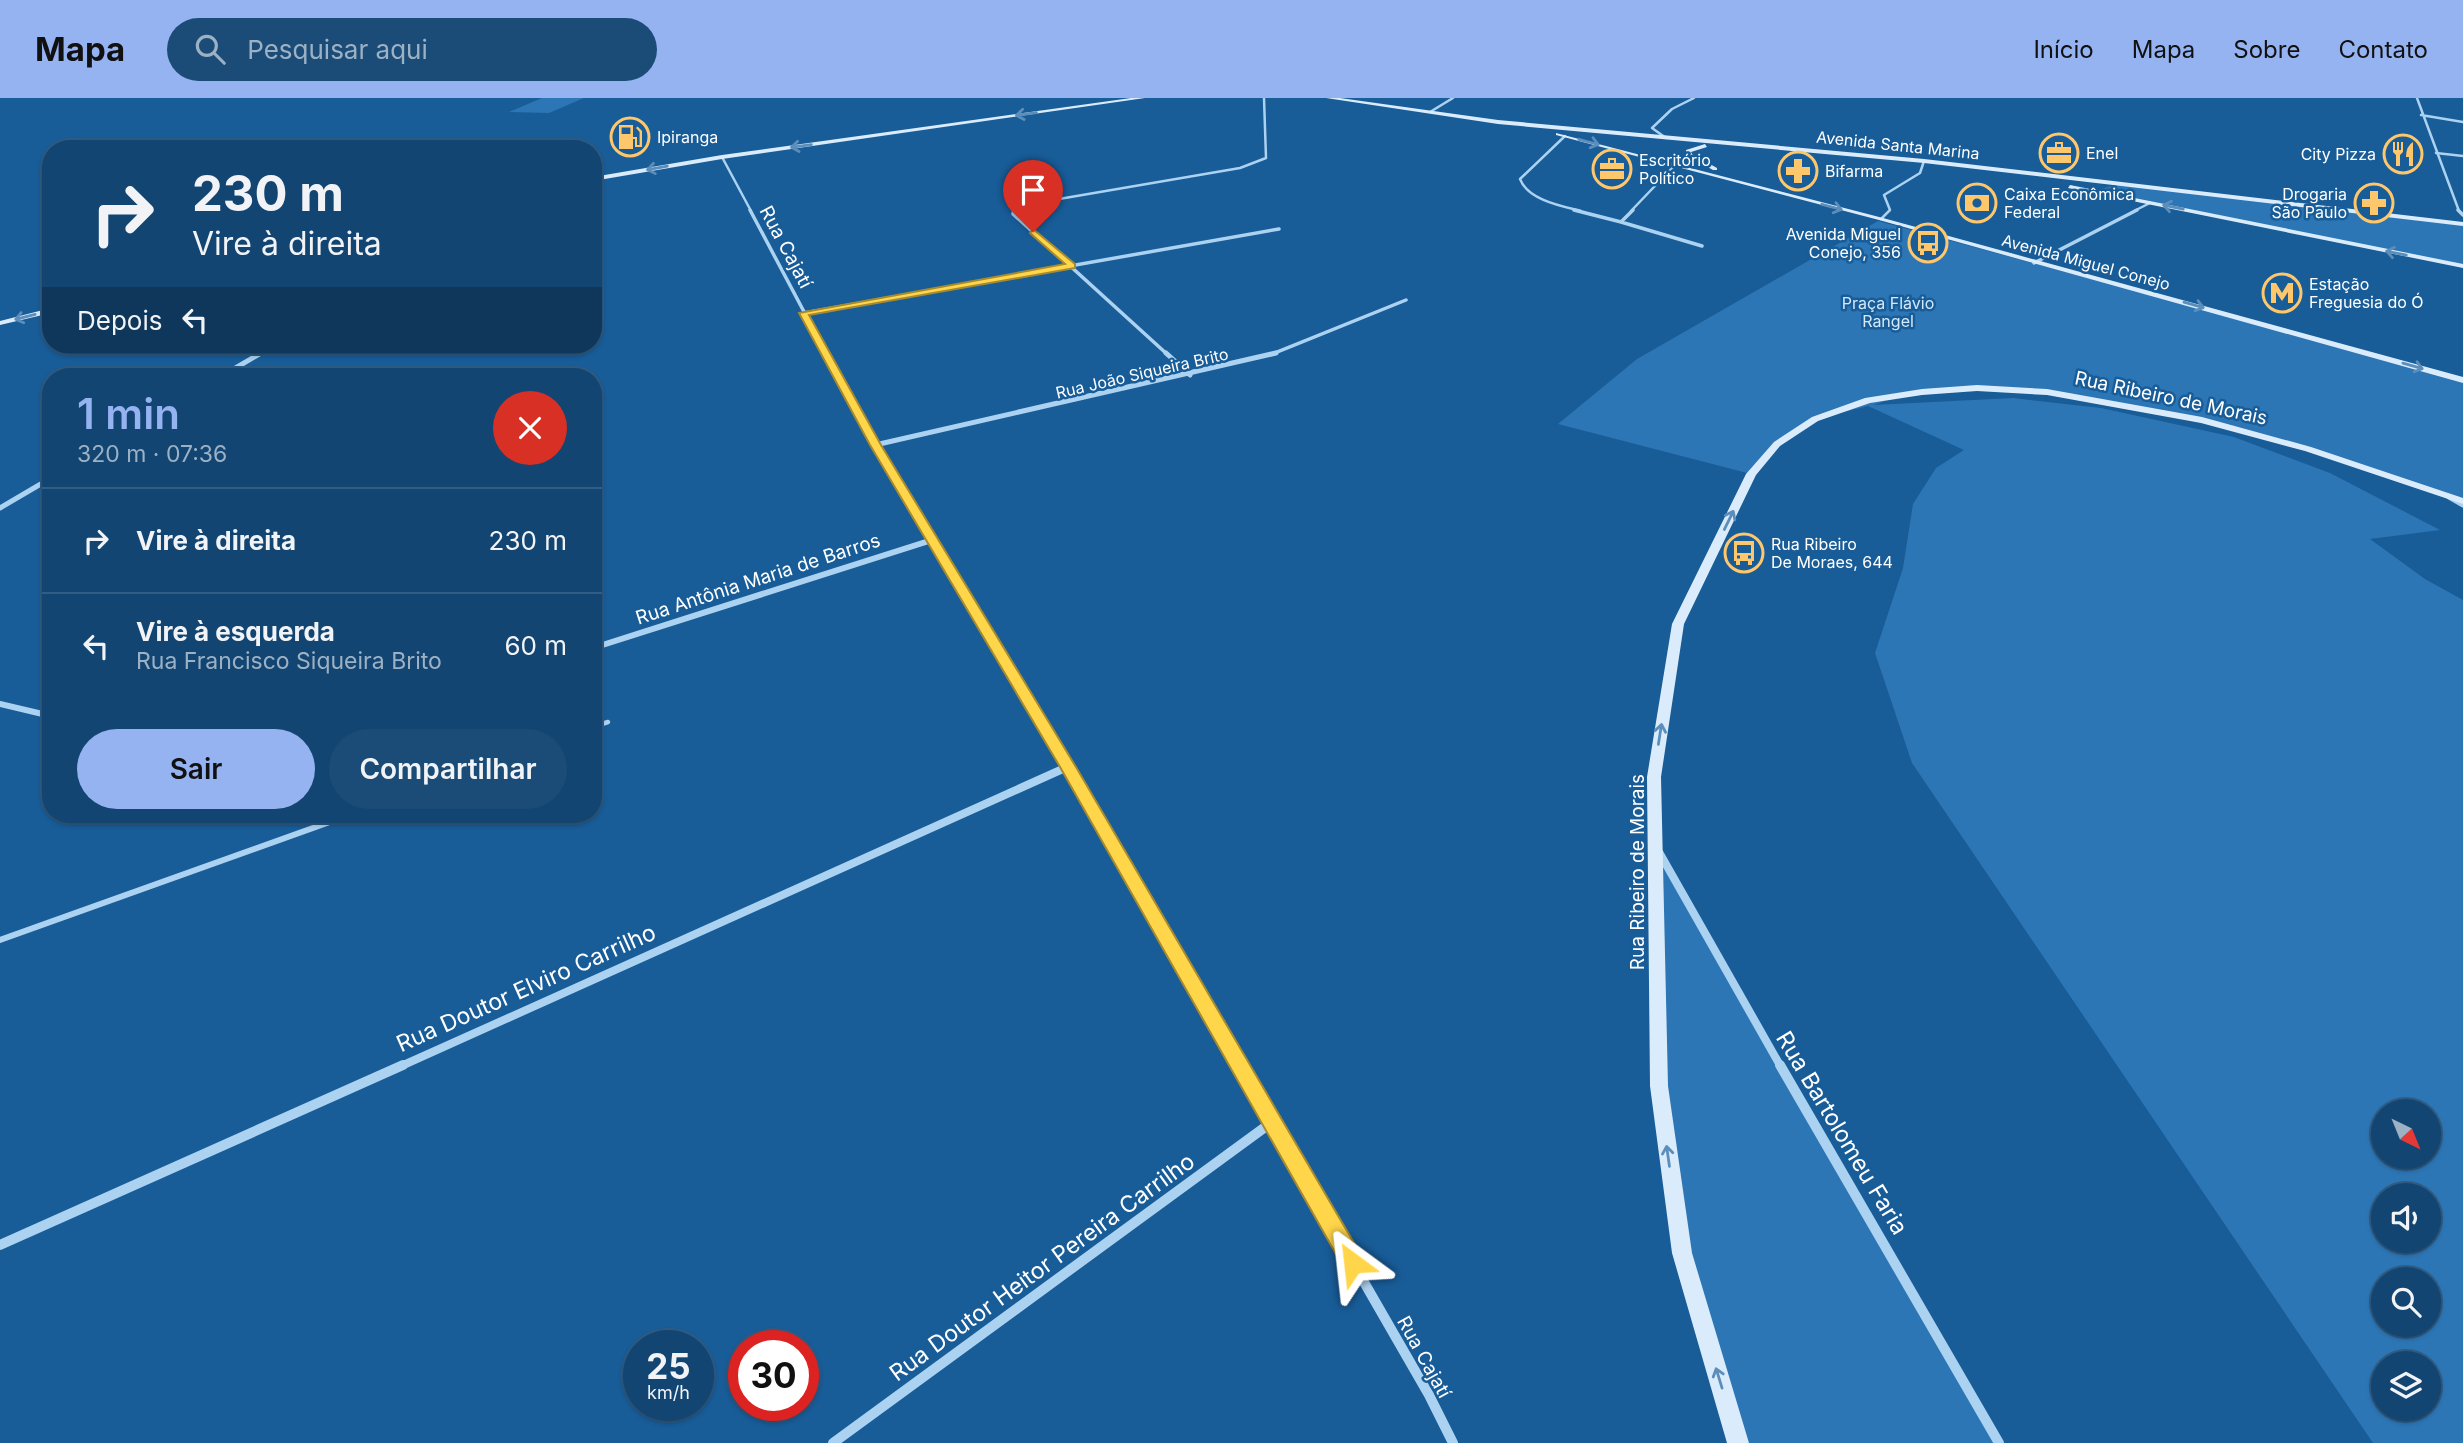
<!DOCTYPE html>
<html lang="pt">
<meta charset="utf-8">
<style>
:root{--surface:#124572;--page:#1b4c77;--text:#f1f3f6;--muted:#9cb1c4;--line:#315d84;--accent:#95b2f1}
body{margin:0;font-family:Inter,sans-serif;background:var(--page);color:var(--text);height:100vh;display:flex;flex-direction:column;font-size:26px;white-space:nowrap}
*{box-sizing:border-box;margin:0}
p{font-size:23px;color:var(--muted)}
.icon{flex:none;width:38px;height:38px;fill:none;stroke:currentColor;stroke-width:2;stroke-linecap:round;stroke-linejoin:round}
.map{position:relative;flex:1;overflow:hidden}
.panel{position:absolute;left:42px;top:270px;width:560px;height:455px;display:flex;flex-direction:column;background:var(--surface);border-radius:28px;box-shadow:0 2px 5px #0004,0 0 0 2px var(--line)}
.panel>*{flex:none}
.guide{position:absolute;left:42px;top:42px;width:560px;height:214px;border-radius:28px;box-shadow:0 2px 5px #0004,0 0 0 2px var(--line);background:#124572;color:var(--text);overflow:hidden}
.needle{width:46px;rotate:137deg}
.controls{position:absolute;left:2371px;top:1001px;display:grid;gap:14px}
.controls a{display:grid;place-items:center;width:70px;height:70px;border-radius:50%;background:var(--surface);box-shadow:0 2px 5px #0004,0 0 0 2px var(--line);font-size:35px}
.speed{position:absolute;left:623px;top:1232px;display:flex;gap:14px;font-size:35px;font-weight:700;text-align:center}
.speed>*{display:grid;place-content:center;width:91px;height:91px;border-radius:50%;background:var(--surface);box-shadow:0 2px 5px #0004,0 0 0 2px var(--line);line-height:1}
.speed small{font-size:18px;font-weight:400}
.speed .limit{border:10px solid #d22;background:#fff;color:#111}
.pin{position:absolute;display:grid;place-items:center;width:60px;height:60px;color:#fff;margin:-72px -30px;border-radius:50% 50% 50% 0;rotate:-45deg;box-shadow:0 0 7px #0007}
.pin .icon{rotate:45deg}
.me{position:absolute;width:77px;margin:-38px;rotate:330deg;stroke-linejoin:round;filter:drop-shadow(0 0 5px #0008)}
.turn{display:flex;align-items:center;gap:24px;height:147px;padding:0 35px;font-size:32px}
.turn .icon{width:91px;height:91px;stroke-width:2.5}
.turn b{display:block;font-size:49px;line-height:60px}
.then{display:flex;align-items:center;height:66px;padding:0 35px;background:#0003;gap:14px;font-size:26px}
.round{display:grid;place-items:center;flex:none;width:74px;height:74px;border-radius:37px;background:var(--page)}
.summary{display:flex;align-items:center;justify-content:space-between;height:119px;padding:0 35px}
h1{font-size:42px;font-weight:600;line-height:52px;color:var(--accent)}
.action{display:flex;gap:14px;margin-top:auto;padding:14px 35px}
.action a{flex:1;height:80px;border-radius:42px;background:var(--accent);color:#111;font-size:28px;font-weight:600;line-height:80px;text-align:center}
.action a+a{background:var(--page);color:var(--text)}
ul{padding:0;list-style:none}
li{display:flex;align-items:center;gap:21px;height:105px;padding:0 35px;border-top:2px solid var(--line)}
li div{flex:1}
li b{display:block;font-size:26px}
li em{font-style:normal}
header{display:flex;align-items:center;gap:42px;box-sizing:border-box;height:98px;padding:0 35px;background:var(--accent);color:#111}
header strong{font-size:33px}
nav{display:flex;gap:38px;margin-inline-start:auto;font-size:24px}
.search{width:490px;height:63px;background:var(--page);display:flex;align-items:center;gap:18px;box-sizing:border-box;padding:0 24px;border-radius:38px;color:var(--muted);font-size:26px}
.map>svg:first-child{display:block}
</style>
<header>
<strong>Mapa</strong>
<div class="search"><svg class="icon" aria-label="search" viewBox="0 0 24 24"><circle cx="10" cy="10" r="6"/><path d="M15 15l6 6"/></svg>Pesquisar aqui</div>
<nav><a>Início</a><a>Mapa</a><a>Sobre</a><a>Contato</a></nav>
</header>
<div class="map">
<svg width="2463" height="1345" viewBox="0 0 2463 1345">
<rect width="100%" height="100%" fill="#185c98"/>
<path fill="#2c76b6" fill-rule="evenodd" d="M542,0H584L549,15L509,14Z
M2119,86L2463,126V168L2097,92Z
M1878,123L2463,282V407L2445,397C2336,360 2229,327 2116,306C2035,292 1952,280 1873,307L2013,300L2101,310L2234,339L2330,375L2440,432L2370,441L2425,481L2463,502V1345H2373L1912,665L1875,555L1903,470L1913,406L1936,370L1964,352L1868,308L1815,321L1777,346L1751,376L1558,326L1637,261ZM2384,1013H2429V1059H2384ZM2384,1097H2429V1143H2384ZM2384,1181H2429V1227H2384ZM2384,1265H2429V1311H2384Z
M1654,745L1999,1345H1738L1682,1155L1659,988Z"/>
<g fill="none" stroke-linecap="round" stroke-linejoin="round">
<path stroke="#acd2f1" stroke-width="2.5" d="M1430,14L1453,0
M2436,55L2463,58
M1881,121L1890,112L1884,97L1920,75L1924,63"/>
<path stroke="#acd2f1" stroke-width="4.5" d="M593,629L608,624"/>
<path stroke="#acd2f1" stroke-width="6" d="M0,842L352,716"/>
<path stroke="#acd2f1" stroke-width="2.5" d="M2417,0L2459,113
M2421,17L2463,24
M1565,38L1520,81C1528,102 1561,108 1581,113
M1666,40L1652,30L1672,11L1694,0
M722,59L751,113
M1013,113L1024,107L1240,70L1266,60L1264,0
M1631,113L1675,67
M2134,113L2150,105"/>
<path stroke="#acd2f1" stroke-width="3.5" d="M750,112L827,257
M1014,112L1013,116L1168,257
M1574,112L1621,124L1633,112
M2458,112L2463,117
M1621,124L1702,148
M2034,165L2137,112
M804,215L1279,131
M258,257L275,247
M1270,257L1406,202"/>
<path stroke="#acd2f1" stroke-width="5" d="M826,255L875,347L930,440
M1166,255L1190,277
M222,278L261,255
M875,347L1276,255
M2449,399L2463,407
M0,410L51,380"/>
<path stroke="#acd2f1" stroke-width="6" d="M929,438L1070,672
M593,550L932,442
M0,606L51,618
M1061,672L1068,669"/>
<path stroke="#acd2f1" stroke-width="8" d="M1069,670L1240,969
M1659,754L1781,969
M399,969L1065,670"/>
<path stroke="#acd2f1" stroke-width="10" d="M1239,967L1429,1297L1453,1345
M1780,967L1999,1345
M0,1147L403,967
M833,1345L1272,1024"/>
<path fill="#daecfc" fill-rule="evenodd" d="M1131,0H1145L722,61L593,83V79L722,57Z
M1326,0H1340L1498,22L1924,61L2463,124V128L1924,65L1498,26Z
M1556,35L1883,120L2463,279V285L1879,122L1556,37Z
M1705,46L1707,49L1691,54L1692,56L1717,70V72H1713L1686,57V52Z
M2070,87L2463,166V170L2068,90Z
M51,210V215L0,227V223Z
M1977,287L2047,291L2202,319L2311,349L2463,400V406L2305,353L2201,325L2047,297L1977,293L1922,297L1870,305L1818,323L1780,348L1756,377L1684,526L1661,679L1668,988L1692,1155L1749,1345H1727L1672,1155L1650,988L1647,679L1672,526L1746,376L1774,344L1812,319L1865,300L1922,291Z"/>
</g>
<defs><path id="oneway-shaft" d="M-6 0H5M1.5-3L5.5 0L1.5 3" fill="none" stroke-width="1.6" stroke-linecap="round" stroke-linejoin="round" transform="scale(1.75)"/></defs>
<g stroke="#5c8ebb">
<use href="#oneway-shaft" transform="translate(1026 16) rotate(172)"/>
<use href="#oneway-shaft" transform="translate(1589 44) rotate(15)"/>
<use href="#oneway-shaft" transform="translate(801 48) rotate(172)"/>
<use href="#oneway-shaft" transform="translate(657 70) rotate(170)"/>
<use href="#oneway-shaft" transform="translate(1832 109) rotate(15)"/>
<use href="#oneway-shaft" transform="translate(2173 109) rotate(-169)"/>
<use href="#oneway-shaft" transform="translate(2396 155) rotate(-169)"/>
<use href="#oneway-shaft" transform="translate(2194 207) rotate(16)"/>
<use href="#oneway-shaft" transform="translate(25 219) rotate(166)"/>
<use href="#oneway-shaft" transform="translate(2413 268) rotate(16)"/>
<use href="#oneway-shaft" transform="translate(1729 422) rotate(-64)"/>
<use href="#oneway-shaft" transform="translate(1660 636) rotate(-81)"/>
<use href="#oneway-shaft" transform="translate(1668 1058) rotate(-98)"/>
<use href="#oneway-shaft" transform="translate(1719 1280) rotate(-107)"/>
</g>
<path fill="#ffd54a" stroke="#a68a30" stroke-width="2" d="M1033,131L1075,166V170L809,217L881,347L1076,669L1361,1157L1364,1165L1361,1172L1353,1176L1345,1172L1060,669L870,347L799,215L1065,166L1030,135Z"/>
<defs>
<symbol id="fuel-ring" viewBox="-11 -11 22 22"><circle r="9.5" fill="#185c98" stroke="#ffc76c" stroke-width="1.5"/><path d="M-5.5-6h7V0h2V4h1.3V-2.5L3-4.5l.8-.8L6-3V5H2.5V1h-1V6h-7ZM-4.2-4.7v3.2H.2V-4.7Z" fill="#ffc76c"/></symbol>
<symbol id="office-ring" viewBox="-11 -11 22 22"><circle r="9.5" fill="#185c98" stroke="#ffc76c" stroke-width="1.5"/><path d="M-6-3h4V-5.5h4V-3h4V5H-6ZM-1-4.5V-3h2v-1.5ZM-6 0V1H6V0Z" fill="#ffc76c"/></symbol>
<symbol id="restaurant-ring" viewBox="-11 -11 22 22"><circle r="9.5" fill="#185c98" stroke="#ffc76c" stroke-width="1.5"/><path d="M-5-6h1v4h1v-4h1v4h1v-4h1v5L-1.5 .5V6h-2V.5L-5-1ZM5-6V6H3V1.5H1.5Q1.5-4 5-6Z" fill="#ffc76c"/></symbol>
<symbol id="pharmacy-ring" viewBox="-11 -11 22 22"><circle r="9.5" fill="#185c98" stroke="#ffc76c" stroke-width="1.5"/><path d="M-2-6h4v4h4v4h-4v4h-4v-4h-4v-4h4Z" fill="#ffc76c"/></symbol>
<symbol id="bank-ring" viewBox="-11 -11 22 22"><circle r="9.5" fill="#185c98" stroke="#ffc76c" stroke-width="1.5"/><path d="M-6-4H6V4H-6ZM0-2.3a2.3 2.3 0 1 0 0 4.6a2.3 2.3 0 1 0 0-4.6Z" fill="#ffc76c"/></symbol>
<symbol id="bus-ring" viewBox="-11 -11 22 22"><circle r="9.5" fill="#185c98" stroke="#ffc76c" stroke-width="1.5"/><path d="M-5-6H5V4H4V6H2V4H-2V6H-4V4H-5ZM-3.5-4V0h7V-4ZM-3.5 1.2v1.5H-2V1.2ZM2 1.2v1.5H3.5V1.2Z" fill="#ffc76c"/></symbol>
<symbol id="metro-ring" viewBox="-11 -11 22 22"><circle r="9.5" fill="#185c98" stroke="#ffc76c" stroke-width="1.5"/><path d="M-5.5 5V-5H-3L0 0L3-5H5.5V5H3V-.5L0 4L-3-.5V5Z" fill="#ffc76c"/></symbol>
</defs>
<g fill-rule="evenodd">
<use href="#fuel-ring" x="608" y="17" width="44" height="44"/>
<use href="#office-ring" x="2037" y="33" width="44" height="44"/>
<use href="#restaurant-ring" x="2381" y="34" width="44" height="44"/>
<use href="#office-ring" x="1590" y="49" width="44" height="44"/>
<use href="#pharmacy-ring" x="1776" y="51" width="44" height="44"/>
<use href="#bank-ring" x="1955" y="83" width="44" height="44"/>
<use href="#pharmacy-ring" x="2352" y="83" width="44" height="44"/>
<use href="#bus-ring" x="1906" y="123" width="44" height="44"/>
<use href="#metro-ring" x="2260" y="173" width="44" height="44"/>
<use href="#bus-ring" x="1722" y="433" width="44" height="44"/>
</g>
<g text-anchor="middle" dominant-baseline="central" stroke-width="5" stroke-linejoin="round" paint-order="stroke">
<g font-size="16" fill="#fff" stroke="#185c98" text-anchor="start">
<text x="657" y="39">Ipiranga</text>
<text x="2086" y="55">Enel</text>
<text x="2376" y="56" text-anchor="end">City Pizza</text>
<text x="1639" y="62">Escritório<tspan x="1639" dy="18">Político</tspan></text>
<text x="1825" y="73">Bifarma</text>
<text x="2004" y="96">Caixa Econômica<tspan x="2004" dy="18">Federal</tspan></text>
<text x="2347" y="96" text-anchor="end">Drogaria<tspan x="2347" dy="18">São Paulo</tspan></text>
<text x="1901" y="136" text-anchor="end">Avenida Miguel<tspan x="1901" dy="18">Conejo, 356</tspan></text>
<text x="2309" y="186">Estação<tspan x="2309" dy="18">Freguesia do Ó</tspan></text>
<text x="1771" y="446">Rua Ribeiro<tspan x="1771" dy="18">De Moraes, 644</tspan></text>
</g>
<g font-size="16" fill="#fff" stroke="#185c98">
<text transform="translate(1898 47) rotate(6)">Avenida Santa Marina</text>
<text transform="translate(2086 164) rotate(15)">Avenida Miguel Conejo</text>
<text transform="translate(1142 275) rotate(-13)">Rua João Siqueira Brito</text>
</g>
<g font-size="16" fill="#d3e9fc" stroke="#185c98">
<text x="1888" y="205">Praça Flávio<tspan x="1888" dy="18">Rangel</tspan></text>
</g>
<g font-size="19" fill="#fff" stroke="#185c98">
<text transform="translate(786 149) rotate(62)">Rua Cajatí</text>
<text transform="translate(2171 300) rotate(12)">Rua Ribeiro de Morais</text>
<text transform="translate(758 481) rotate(-18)">Rua Antônia Maria de Barros</text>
<text transform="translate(1637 774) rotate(-90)">Rua Ribeiro de Morais</text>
<text transform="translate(1424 1259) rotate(61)">Rua Cajatí</text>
</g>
<g font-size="23" fill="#fff" stroke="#185c98">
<text transform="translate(526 890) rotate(-24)">Rua Doutor Elviro Carrilho</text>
<text transform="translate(1842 1035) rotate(59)">Rua Bartolomeu Faria</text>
<text transform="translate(1042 1169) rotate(-36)">Rua Doutor Heitor Pereira Carrilho</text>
</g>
</g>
</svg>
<div class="controls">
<a><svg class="needle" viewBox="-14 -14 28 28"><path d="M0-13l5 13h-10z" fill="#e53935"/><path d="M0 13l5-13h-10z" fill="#9cb1c4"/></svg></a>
<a><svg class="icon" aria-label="sound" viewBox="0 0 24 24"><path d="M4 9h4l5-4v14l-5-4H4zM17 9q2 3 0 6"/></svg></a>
<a><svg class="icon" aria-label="search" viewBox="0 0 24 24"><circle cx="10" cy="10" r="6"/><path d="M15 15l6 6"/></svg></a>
<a><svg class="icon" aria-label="layers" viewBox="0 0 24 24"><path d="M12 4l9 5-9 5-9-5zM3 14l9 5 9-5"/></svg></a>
</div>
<div class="speed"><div>25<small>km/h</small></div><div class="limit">30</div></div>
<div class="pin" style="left:1033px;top:134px;background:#d93025"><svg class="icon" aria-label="arrive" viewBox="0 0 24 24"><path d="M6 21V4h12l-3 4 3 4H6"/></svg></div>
<svg class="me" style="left:1353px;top:1165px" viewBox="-20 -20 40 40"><path d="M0-17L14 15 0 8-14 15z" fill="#ffd54a" stroke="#fff" stroke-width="4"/></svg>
<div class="guide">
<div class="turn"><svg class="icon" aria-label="right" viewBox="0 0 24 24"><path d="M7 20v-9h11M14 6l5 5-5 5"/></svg><div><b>230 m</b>Vire à direita</div></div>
<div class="then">Depois<svg class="icon" aria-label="left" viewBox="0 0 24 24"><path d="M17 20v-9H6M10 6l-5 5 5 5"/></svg></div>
</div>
<section class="panel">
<div class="summary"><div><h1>1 min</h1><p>320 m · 07:36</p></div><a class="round" style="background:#d93025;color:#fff"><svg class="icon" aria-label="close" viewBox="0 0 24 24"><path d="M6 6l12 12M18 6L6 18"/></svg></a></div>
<ul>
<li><svg class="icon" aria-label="right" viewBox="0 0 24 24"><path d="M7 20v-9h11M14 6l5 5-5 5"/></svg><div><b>Vire à direita</b></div><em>230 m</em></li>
<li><svg class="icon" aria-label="left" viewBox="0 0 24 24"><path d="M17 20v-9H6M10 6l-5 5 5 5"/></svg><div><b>Vire à esquerda</b><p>Rua Francisco Siqueira Brito</p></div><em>60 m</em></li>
</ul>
<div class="action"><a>Sair</a><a>Compartilhar</a></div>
</section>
</div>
